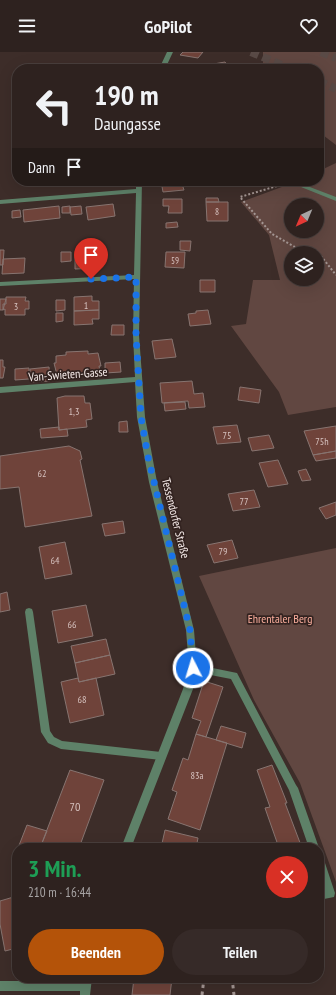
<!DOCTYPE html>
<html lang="de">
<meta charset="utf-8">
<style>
:root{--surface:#2e221f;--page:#362a28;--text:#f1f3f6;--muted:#a7a4a4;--line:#493f3d;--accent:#b45309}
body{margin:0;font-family:"PT Sans Narrow",sans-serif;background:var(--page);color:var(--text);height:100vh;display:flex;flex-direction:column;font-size:15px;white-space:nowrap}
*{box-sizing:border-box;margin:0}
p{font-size:13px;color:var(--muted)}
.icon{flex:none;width:22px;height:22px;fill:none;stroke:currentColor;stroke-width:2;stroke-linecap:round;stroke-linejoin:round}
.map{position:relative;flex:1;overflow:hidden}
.drawer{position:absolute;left:12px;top:791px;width:312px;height:140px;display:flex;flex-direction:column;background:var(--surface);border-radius:16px;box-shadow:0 4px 16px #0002,0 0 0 1px var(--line)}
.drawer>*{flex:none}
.top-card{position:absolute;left:12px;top:12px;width:312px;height:122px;border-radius:16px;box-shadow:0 4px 16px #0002,0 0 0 1px var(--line);background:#2e221f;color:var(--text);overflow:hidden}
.needle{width:26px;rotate:224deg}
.buttons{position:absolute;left:284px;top:146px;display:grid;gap:8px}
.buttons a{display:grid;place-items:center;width:40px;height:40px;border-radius:50%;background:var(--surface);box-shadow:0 4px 16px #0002,0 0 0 1px var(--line);font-size:20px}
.pin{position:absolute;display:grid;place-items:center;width:34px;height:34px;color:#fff;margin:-41px -17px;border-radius:50% 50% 50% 0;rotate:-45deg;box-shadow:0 0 4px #0007}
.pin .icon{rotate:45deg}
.me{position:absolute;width:44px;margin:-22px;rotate:355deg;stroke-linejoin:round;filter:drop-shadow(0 0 3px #0008)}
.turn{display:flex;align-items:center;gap:14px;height:84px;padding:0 16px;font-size:18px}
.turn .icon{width:52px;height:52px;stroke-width:2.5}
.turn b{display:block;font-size:28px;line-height:34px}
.then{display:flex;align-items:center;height:38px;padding:0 16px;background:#0003;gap:8px;font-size:15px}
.round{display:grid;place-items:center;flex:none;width:42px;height:42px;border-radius:21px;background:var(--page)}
.head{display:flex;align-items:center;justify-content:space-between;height:68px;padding:0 16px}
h1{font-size:24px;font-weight:800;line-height:30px;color:#1e9e55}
.primary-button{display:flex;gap:8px;margin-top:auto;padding:8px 16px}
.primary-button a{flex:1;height:46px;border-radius:24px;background:var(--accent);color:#fff;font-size:16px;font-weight:800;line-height:46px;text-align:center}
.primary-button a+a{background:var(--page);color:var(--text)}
header{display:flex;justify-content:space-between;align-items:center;height:52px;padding:0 16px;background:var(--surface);font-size:18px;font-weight:800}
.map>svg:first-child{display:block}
</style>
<header><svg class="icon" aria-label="menu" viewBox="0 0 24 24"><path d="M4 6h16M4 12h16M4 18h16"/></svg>GoPilot<svg class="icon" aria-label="heart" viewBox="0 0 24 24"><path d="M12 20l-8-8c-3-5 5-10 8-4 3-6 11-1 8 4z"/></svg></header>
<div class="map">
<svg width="336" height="943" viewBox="0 0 336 943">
<rect width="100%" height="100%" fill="#3d2d29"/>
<path fill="#614741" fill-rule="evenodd" d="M263,0H336V93L319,80V17H263Z
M336,111V355L288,363L279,340L231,274L246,272L253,228H280L269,183L241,150L298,129H319V119ZM291,153H317V179H291ZM291,201H317V227H291Z
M336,496V830L300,731L254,648L199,524Z"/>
<path fill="#6f433a" stroke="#877470" d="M183,0H203L198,6L180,3Z
M225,10L230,16L205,17L202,14Z
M161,129H181L184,138L163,140Z
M206,146H218L219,150H206Z
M163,147H182V161H168L169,154H163Z
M206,150H228V169H207Z
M113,152L115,164L88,168L86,155Z
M59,154L60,166L24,170L23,158Z
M70,154V161H62V155Z
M81,154L82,162L71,163L70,155Z
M20,158L21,165L12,166V159Z
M177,170L178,175L166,176V171Z
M180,189H191L190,199L180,198Z
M0,198H4L3,213H0Z
M61,200H71V209L61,210Z
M166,200H185L184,216L165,215Z
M97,201L98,216L75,217V202Z
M25,206L24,221L2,222L3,207Z
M200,228H215V240H200Z
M92,244V249H99V258L74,259V245Z
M6,245H26L25,249H29V257H25V263H5V257L3,258V252H6Z
M0,247H6L3,258H0Z
M56,248H65V258L56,259Z
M99,258V267H92L93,272L74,273V259Z
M208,258L211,272L190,274L188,262L196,261V259Z
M56,261H63V269L56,270Z
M112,273H124V283H111Z
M172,287L176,305L155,307L152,289Z
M88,299V302L98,301L101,314H99L100,319L57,323L54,311H56V304L66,303V300Z
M0,308H3V315H5L3,326H0Z
M120,310L121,320L105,321V311Z
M49,315L50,329L31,330L30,317Z
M29,316V327L15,328V317Z
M192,329L194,342L203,341L205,355L189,356L188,349L162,351L160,331Z
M240,335L261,338L259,351L238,348Z
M65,344H84L85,351H90L92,367L86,368L87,375L59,378L57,346Z
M185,350L186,357L165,359L164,351Z
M127,369L128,380H119V370Z
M237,373L241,390L217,392L213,375Z
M336,374V399L313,403L304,379Z
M59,375V378L67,377L68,384L41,386L40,377Z
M269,383L274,396L252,399L248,386Z
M69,394L80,399L82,407L80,408L92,464L25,475L19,435L0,437V404Z
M336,399V406L316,409L313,403Z
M278,408L288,432L268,435L259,411Z
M306,417L311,428L302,429L298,419Z
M254,438L260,455L233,459L228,442Z
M336,450V463L326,467L319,456Z
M123,469L125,481L105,484L102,472Z
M232,488L238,506L214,511L207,493Z
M65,490L72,522L45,527L39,495Z
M7,540L10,558L0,560V542Z
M86,553L93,584L58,591L52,559Z
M106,587L110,603L75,611L71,594Z
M110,603L115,622L79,630L75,611Z
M78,626L79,630L96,626L104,663L70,671L61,630Z
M204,629L223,635L206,685L196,682L201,669L192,666Z
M221,674L246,681L242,696L216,688Z
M196,682L227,691L200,778L168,767L177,740L172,738L183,706L188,708Z
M272,713L287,751H285L302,796H279L265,756L270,755L257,718Z
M70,718L104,728L79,796H40Z
M27,773L47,779L40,796H18Z
M165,778L198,786L196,796H161Z
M17,844V896L5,899L0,872V849Z
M134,926H172L170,943H132Z"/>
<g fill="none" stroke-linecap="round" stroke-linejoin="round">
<path stroke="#594a46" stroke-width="8" stroke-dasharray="8 4.5" stroke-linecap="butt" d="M251,0L291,17
M321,0L336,6
M319,29L336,37"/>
<path stroke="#a49693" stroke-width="2" stroke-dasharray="2 2" stroke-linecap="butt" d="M277,134L240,145L272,182L295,195L312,201
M317,203L321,204L336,223"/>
<path stroke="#a49693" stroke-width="3" stroke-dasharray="3.5 3.5" stroke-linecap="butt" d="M232,926L234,943
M202,943L204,926"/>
<path fill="#5e8168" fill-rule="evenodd" d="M29,556L32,557L33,560L50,679L54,685L62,689L161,700L164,701L166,704L164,707L161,708L61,697L48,691L41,680L25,560L26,557Z
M193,612L237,621L296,733L298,736L319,796H309L289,738L231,627L190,619L189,616L190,613Z
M319,804L323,805L335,841L334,845L319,848V838L323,837L319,824Z"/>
<path fill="#5e8168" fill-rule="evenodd" d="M167,0H173L165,17H159Z
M136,129H142L139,283L145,365L157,430L194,578L197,616L193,637L131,796H121L183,637L189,616L186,578L149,430L137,365L135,330L0,341V335L135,325L133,283L134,227L0,234V230L134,223L136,141L0,152V148L136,137Z
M286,129H294L336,145V149Z
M82,926H92L90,943H80V939H0V929H81Z"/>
</g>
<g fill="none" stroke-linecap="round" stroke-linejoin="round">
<path stroke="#1a73e8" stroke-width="7" stroke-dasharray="0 12.6" d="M91,227L136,225V283L141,365L148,405L190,578L193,616"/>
</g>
<g text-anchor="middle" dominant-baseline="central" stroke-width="3.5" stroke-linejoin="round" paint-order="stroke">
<g font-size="9" fill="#d6c2bf">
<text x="217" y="159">8</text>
<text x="175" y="208">59</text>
</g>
<g font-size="10" fill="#d6c2bf">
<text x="86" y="253">1</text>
<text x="16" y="254">3</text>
<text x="74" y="359">1,3</text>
<text x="227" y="383">75</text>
<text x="322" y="389">75h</text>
<text x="42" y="421">62</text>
<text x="244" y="449">77</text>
<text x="223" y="499">79</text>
<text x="55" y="508">64</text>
<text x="72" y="572">66</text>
<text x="82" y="647">68</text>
<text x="197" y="723">83a</text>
</g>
<g font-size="12" fill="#f8edeb" stroke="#332320">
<text transform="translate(68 322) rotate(-4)">Van-Swieten-Gasse</text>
<text transform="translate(176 466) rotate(76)">Tessendorfer Straße</text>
</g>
<g font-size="12" fill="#faae9d" stroke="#332320">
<text x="280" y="566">Ehrentaler Berg</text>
</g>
<g font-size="12" fill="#d6c2bf">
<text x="75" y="754">70</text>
</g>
</g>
</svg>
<div class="buttons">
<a><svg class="needle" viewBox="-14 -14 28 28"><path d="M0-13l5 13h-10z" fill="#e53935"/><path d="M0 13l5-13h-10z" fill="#a7a4a4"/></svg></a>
<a><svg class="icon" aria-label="layers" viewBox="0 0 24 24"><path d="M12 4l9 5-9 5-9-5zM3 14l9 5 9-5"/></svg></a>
</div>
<div class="pin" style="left:91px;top:227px;background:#d93025"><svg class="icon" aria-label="arrive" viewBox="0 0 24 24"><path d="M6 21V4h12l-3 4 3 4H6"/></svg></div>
<svg class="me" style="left:193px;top:616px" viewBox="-20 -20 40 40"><circle r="17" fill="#1a73e8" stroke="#fff" stroke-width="3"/><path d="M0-11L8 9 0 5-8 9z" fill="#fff"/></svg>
<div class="top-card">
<div class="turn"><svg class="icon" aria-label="left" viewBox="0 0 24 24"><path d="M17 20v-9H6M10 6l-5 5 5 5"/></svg><div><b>190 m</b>Daungasse</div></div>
<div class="then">Dann<svg class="icon" aria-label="arrive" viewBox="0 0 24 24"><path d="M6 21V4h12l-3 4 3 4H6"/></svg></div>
</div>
<section class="drawer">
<div class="head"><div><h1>3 Min.</h1><p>210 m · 16:44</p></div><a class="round" style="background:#d93025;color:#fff"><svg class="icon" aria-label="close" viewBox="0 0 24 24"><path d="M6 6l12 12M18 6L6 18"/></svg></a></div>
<div class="primary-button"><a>Beenden</a><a>Teilen</a></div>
</section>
</div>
